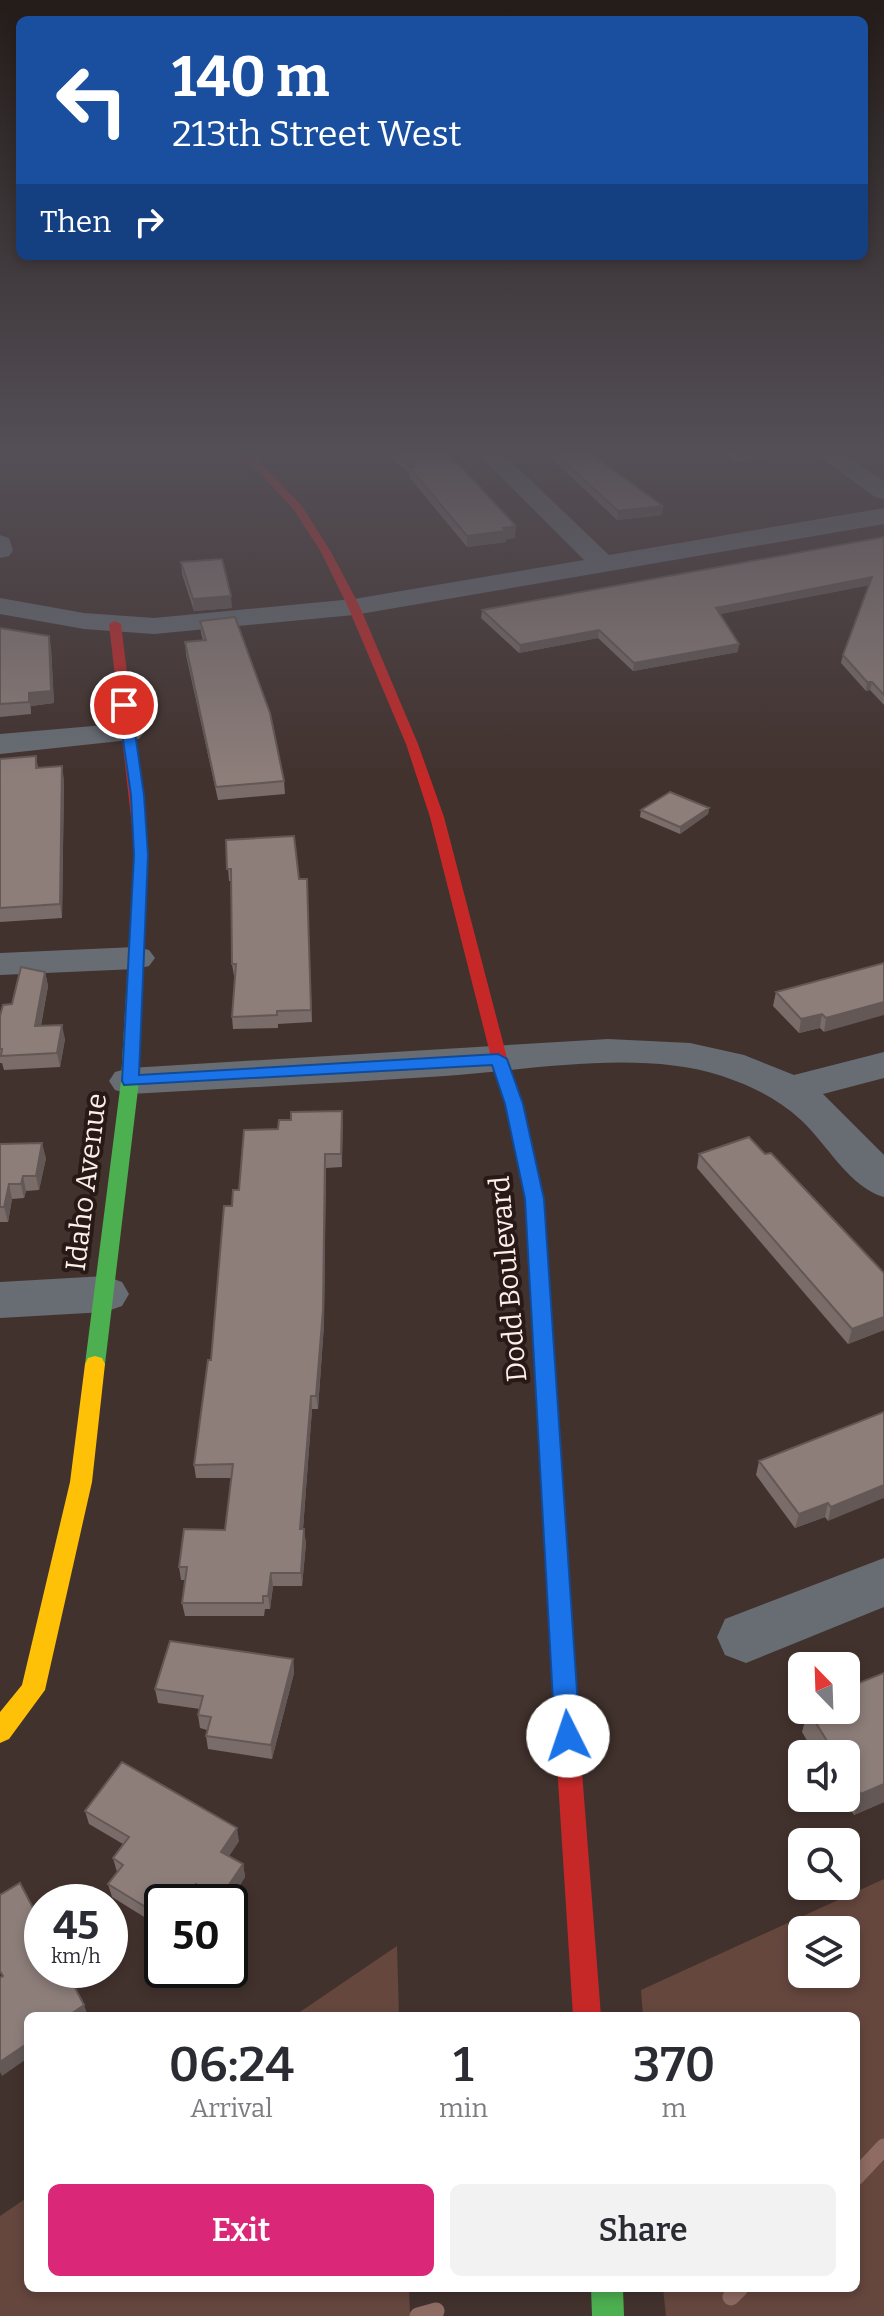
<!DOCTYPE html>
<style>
:root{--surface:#fff;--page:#f2f2f3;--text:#2b2b33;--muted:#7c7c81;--accent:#db2777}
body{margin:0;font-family:Bitter,serif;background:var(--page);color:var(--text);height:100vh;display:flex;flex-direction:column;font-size:30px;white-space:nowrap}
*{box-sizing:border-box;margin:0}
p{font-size:26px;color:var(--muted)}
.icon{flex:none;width:44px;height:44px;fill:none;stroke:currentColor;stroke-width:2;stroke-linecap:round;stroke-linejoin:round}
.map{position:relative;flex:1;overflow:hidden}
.side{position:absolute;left:24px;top:2012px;width:836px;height:280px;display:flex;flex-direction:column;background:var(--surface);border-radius:12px;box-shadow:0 4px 12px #0003}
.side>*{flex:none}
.banner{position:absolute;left:16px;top:16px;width:852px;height:244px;border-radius:12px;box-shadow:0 4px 12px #0003;background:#1a4fa0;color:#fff;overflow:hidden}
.needle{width:52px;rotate:337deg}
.buttons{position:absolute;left:788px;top:1652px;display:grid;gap:16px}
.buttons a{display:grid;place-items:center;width:72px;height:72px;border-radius:12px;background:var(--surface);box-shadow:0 4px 12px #0003;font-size:40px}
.speed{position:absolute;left:24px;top:1884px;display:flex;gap:16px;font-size:40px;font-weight:700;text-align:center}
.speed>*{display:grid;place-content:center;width:104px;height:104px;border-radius:50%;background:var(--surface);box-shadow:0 4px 12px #0003;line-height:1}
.speed small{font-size:20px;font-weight:400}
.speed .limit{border:4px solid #111;border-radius:12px;background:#fff;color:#111}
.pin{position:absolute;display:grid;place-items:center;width:68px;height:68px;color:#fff;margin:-34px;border:4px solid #fff;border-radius:50%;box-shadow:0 2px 8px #0007}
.me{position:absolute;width:88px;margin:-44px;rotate:356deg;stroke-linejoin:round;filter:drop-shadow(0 0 6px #0008)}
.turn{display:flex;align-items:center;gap:28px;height:168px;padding:0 24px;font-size:36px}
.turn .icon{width:104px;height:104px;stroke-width:2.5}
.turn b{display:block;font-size:56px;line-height:68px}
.then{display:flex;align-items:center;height:76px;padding:0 24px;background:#0003;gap:16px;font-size:30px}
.eta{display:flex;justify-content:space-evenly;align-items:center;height:136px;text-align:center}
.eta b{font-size:48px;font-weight:600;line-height:56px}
.button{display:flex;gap:16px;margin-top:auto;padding:16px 24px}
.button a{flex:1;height:92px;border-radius:12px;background:var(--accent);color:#fff;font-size:32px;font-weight:600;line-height:92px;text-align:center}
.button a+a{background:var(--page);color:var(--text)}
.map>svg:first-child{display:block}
</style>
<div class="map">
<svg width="884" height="2316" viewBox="0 0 884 2316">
<rect width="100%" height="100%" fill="#42322e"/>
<path fill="#65473e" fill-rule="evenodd" d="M884,1879V2316H666L663,2288H856V2016H643L641,1990ZM802,1930H846V1974H802Z
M397,1946L399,2016H294Z
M28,2197V2288H409L410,2316H0V2216Z"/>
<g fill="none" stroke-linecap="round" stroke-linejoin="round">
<path stroke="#8e6b63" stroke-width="17" d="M856,2177L884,2147
M731,2297L740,2288
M418,2316L436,2311"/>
<path fill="#686d74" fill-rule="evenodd" d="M478,454H503L609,555L884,508V524L354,615L154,634L84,629L0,614V598L84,613L154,618L354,599L584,560Z
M816,454H843L884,481V499L875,497Z
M0,535L9,538L13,550L9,556L0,558Z
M128,723L139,725L144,732L139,739L0,754V734Z
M136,947L149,950L155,958L149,966L136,969L0,975V953Z
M608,1039L690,1043L744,1055L794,1075L884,1052V1078L823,1094L884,1155V1197C850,1188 827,1144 801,1120C778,1099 752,1086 722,1076C639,1049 531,1070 445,1076C340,1083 235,1088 130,1094L115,1090L109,1081L115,1072L130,1068Z
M105,1276L122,1282L129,1294L122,1306L105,1312L0,1318V1282Z
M884,1558V1607L746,1663L725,1655L717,1637L725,1619Z"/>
<path fill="#4caf50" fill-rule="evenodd" d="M139,822L146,826L148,855L139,1081L105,1364L102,1370L95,1372L88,1370L85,1364L121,1081L134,855L132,826Z
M591,2288H623L624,2316H592Z"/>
<path fill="#ffc107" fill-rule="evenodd" d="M503,1068L511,1073L523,1104L543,1199L579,1733L576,1741L567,1745L558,1741L555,1733L525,1199L505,1104L495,1073Z
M95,1356L102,1358L105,1364L92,1482L45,1690L9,1739L0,1743V1712L22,1685L70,1482L85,1364L88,1358Z"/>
<path fill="#c62828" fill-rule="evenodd" d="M242,454H252L302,506L331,552L360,607L418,744L444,817L511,1073L509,1077L503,1078L495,1073L430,817L406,744L348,607L321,552L294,510Z
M115,621L121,624L146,826L139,830L132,826L109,624Z
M567,1721L576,1725L579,1733L601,2016H573L555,1733L558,1725Z"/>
</g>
<path fill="#796c69" d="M387,454H449L515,538L506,539V542L467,547L410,478L409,473Z
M547,454H591L663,506L662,515L617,520Z
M724,454H779V455L736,462Z
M884,537V705L870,690L866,691L841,663L843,655L869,585L720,614L738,652L633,671L598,638L519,653L481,618L482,610Z
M181,562L232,608L194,611L182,574Z
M200,621L284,781L285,794L218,800L186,655L185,642L203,640L201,633Z
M0,628L49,636L51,648L54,703L31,706V714L0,717Z
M36,756L38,768L64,779L62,918L0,922V759Z
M709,808L708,814L680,834L640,817L641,810Z
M226,840L299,879H307L312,1022L278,1024V1028L233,1029L232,1017L235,976H234L232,964L231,881H229Z
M884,963L824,1032L820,1028L799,1033L773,1006L776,992Z
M45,972L48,986L41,1026L65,1039L60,1067L4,1070L2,1063H0V1016Z
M342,1111V1167L326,1168L324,1324L318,1409H312L303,1529L306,1543L302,1586H273L270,1609H265L264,1616H185L182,1603L185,1580H181L179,1567L225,1530L232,1478H196L194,1465L211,1360L232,1206L239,1190L278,1129L291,1120Z
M0,1144L46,1158L39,1190L26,1191L24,1198L12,1199L8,1222H0Z
M699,1154H765L884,1273V1330L848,1344L697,1168Z
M884,1412L828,1521L825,1517L795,1528L756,1475L759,1461Z
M293,1659L294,1673L272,1759L208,1749L206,1736L207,1730L200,1728L198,1715L200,1709L158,1703L155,1689Z
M884,1673V1802L854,1815L843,1798H846V1754H815L802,1732L808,1710H846V1688Z
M85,1811L239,1841L229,1856L243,1864L245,1877L229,1902H207L199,1897L195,1902H162V1928L112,1897L108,1884L117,1872L113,1858L123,1844L89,1824Z"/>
<path fill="#635855" d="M737,454H779V455L736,462Z
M663,506L662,515L617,520L618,511Z
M516,526L515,538L506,539V542L467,547V536Z
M872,577L871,585L715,615L716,608Z
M231,596L232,608L194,611L193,599Z
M599,630L598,638L519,653L520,645Z
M49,636L51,648L54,703L31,706V714L29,693Z
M739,644L738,652L633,671L634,663Z
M867,682H872L870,690L866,691Z
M62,766L64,779L62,918L60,904Z
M709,808L708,814L680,834V827Z
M45,972L48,986L38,1040L35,1026Z
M884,1002V1015L824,1032L826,1018Z
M822,1014L820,1028L799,1033L801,1019Z
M62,1025L65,1039L60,1067L57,1053Z
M342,1111L343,1124L342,1167L341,1154Z
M42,1143L46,1158L39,1190L36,1176Z
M325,1154L324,1324L318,1409L316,1396Z
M23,1176L26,1191L24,1198L21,1184Z
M9,1184L12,1199L8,1222L4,1207Z
M884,1317V1330L848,1344L852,1329Z
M311,1396L312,1409L302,1542L300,1529Z
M884,1485V1498L828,1521L831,1507Z
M828,1503L825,1517L795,1528L799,1514Z
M304,1529L306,1543L302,1586L301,1573Z
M271,1573L273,1586L270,1609L268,1596Z
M293,1659L294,1673L272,1759L271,1745Z
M884,1784V1802L854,1815L861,1794Z
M237,1828L239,1841L223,1865L221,1852Z
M243,1864L245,1877L229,1902H221L220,1898Z
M196,1884L199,1897L195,1902H184Z
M84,2005L88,2016H68Z
M28,2043V2058L2,2076L0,2072V2062Z"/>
<path fill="#8d7e7a" stroke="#635855" stroke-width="2" d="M399,454H449L516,526L503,528L506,531L467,536L409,467H414Z
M556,454H591L663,506L618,511Z
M884,537V695L872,682H867L843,655L872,577L716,608L739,644L634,663L599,630L520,645L482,610Z
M222,559L231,596L193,599L181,562Z
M235,617L270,713L284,781L216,787L185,642L206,640L200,621Z
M0,628L49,636L51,691L29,693V702L0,704Z
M36,756V768L62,766L60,904L0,908V759Z
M670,792L709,808L680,827L641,810Z
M294,836L299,879H307L311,1010L277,1011V1015L232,1017L236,964H232L231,869H227L226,840Z
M884,963V1002L826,1018L822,1014L801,1019L776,992Z
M21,967L45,972L35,1026L62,1025L57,1053L1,1056L2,1049H0V1016L3,1005L12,1004Z
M342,1111L341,1154H325L323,1310L316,1396H311L300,1529H304L301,1573H271L268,1596H263V1603H182L187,1567H179L184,1529L225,1530L233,1464L194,1465L208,1360H211L224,1206H232L233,1190H239L244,1130L278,1129L279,1120H291V1112Z
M749,1137L765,1154L771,1153L884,1273V1317L852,1329L699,1154Z
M42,1143L36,1176H23L21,1184H9L4,1207H0V1144Z
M884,1412V1485L831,1507L828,1503L799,1514L759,1461Z
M170,1641L293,1659L271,1745L206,1736L211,1717L198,1715L203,1696L155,1689Z
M884,1673V1784L861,1794L846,1771V1754H835L808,1710H846V1688Z
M122,1762L237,1828L221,1852L243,1864L220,1898L196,1884L184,1902H162V1917L108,1884L123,1865L113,1858L129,1837L85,1811Z
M20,1883L42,1925V1970H66L84,2005L68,2016H28V2043L0,2062V1978L3,1976L0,1971V1895Z"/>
<linearGradient id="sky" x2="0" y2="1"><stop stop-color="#241c19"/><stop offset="0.58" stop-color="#544f57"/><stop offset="1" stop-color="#544f57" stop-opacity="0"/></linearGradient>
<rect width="884" height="778" fill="url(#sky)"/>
<path fill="#1a73e8" stroke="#114b97" stroke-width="2" d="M124,701L131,705L144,795L148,855L139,1075L498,1054L507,1059L523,1104L544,1199L580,1736L577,1744L568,1747L559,1744L555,1736L525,1199L505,1104L492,1065L124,1085L122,1081L134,855L131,795L118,705Z"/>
<g text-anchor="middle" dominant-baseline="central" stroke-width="8" stroke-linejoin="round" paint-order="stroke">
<g font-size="28" fill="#fdeeea" stroke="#271a16">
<text transform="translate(86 1182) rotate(-83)">Idaho Avenue</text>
<text transform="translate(508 1279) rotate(-95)">Dodd Boulevard</text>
</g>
</g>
</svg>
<div class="buttons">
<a><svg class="needle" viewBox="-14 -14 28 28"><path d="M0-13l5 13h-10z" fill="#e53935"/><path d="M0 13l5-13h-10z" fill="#7c7c81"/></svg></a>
<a><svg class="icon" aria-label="sound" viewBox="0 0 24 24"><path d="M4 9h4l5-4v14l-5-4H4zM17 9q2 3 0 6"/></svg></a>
<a><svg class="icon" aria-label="search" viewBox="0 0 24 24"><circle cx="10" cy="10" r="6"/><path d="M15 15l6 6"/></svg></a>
<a><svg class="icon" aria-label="layers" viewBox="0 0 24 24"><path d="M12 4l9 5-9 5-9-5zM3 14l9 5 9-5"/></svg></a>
</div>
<div class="speed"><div>45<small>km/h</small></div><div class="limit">50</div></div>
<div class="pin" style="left:124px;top:705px;background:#d93025"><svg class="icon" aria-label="arrive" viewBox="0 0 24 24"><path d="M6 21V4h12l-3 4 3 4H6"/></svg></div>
<svg class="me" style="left:568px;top:1736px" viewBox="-20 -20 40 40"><circle r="19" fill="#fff"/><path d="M0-13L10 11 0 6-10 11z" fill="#1a73e8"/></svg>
<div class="banner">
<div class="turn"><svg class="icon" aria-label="left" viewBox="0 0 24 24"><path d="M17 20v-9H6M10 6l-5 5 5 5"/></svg><div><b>140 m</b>213th Street West</div></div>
<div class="then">Then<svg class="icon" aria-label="right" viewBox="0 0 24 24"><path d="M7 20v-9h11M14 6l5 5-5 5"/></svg></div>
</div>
<section class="side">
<div class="eta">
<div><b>06:24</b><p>Arrival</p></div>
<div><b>1</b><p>min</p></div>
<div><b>370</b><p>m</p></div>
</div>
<div class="button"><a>Exit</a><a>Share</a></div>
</section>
</div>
